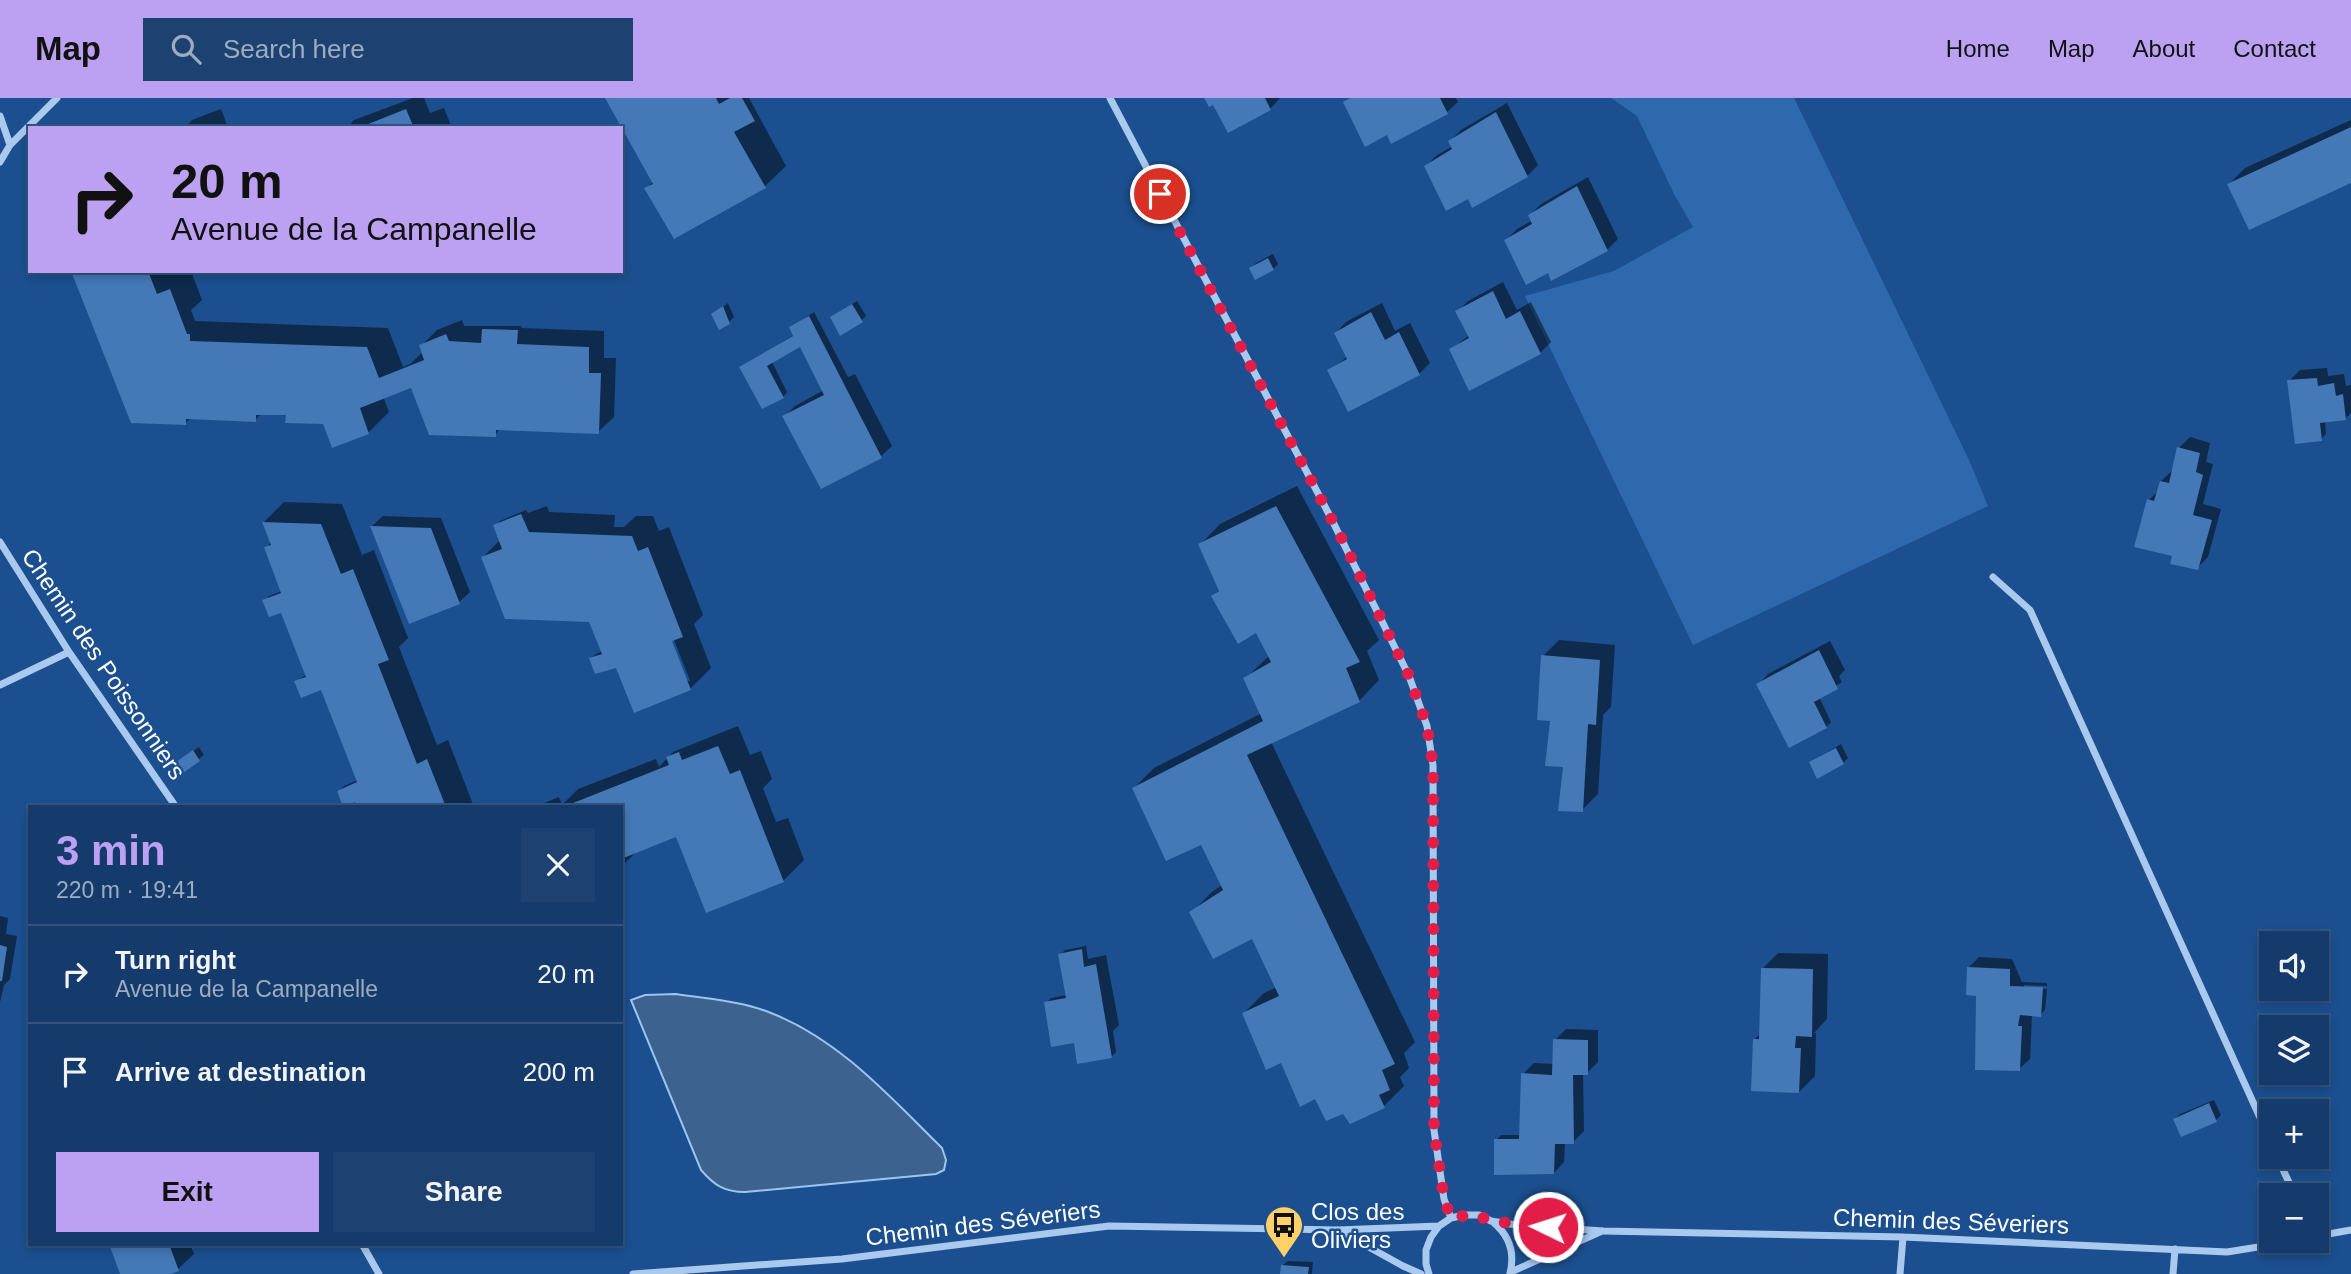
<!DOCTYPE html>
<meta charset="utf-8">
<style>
:root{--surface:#143b6b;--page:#1d4271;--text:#f1f3f6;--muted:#9dadc1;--line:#33557e;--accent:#bca0f2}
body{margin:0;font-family:Arial,sans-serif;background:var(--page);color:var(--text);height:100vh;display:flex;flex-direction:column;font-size:26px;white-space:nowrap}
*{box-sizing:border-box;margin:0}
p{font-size:23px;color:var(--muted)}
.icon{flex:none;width:38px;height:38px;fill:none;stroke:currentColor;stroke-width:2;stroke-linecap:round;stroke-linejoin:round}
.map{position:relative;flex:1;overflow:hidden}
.details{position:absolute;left:28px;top:707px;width:595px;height:441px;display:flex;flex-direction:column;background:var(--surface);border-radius:0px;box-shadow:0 4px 10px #0003,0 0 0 2px var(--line)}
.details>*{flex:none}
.guide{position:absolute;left:28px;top:28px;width:595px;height:147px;border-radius:0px;box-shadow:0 4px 10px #0003,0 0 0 2px var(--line);background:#bca0f2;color:#111;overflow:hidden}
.controls{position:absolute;left:2259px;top:833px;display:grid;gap:14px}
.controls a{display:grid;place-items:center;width:70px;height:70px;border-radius:0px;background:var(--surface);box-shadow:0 4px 10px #0003,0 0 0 2px var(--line);font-size:35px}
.pin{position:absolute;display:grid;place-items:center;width:60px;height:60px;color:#fff;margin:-30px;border:4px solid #fff;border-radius:50%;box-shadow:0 2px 7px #0007}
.me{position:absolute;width:77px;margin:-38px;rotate:274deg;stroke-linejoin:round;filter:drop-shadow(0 0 5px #0008)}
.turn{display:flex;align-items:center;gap:24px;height:147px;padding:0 28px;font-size:32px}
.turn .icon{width:91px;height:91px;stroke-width:2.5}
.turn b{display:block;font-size:49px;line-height:60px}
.round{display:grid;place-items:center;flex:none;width:74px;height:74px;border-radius:0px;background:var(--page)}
.summary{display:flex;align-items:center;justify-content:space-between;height:119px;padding:0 28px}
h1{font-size:42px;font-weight:700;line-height:52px;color:var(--accent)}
.cta{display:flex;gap:14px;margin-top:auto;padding:14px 28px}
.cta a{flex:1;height:80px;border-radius:0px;background:var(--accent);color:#111;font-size:28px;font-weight:700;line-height:80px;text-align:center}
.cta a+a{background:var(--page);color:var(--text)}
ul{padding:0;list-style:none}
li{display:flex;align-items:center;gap:21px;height:98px;padding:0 28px;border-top:2px solid var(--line)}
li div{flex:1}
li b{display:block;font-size:26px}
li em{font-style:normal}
header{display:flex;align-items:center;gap:42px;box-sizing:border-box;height:98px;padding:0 35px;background:var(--accent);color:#111}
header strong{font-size:33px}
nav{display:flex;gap:38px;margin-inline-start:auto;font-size:24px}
.search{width:490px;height:63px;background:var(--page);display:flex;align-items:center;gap:18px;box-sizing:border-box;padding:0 24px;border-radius:0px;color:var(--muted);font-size:26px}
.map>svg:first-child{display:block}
</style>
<header>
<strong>Map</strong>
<div class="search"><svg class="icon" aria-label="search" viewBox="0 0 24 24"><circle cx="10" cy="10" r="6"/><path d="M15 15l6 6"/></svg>Search here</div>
<nav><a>Home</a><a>Map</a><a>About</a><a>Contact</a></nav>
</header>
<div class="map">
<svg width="2351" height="1176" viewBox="0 0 2351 1176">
<rect width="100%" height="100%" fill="#1b4f8f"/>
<path fill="#2e69ad" d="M1611,0H1794L1969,362L1988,408L1693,547L1525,198L1614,173L1693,129L1674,96L1637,18Z"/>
<path fill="#3c6290" stroke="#9cc4f0" stroke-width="2" d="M676,896C707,901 742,903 771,915C840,942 890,999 942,1050L946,1062L944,1072L936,1076L745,1094C724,1094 714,1087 701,1072L631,902L645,897Z"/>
<path fill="#0007" fill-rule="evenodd" d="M413,0H424L430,15L444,10L452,30H347L354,22Z
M607,0H749L786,68L765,88L674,138L647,90L654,83Z
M1206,0H1280L1270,11L1214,5Z
M1350,0H1456L1458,4L1447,14L1388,35L1345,5Z
M1507,5L1538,67L1527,78L1469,98L1426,68L1437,57L1453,48L1450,43L1461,32Z
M221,11L228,30H185L192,22Z
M2351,22V85L2229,86L2245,70Z
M1588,79L1618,141L1607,152L1552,181L1549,173L1506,142L1517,131L1533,122L1530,117L1541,106Z
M1273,156L1278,166L1273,171L1251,170L1256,165Z
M73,173H176L178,177L191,173L202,202L191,212L195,223L388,230L403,269L410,266L423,254L421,248L437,232L462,222L464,228H522L521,230L604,233V260H616L614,319L598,334L500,331L495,337L412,286L383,298L389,314L368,335L288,315H262L255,322L190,321L185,325Z
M1503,184L1517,212L1531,204L1551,244L1540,255L1451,252L1469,237L1457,214L1468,203Z
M857,203L866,218L861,223L832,219Z
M728,205L734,219L729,224L713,216Z
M1382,205L1395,233L1410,225L1430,265L1419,276L1349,312L1330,273L1348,258L1336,235L1346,224Z
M814,214L848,279L855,276L892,348L881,358L821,388L785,318L795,308L824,292L800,246L772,264L787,294L783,299L741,269L794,237L791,230Z
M2327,270L2328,278L2344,276L2346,288L2351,287V315L2345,321L2325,323L2326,336L2321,341L2289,283L2300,272Z
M2190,339L2210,345L2206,364L2213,366L2203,406L2221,411L2208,459L2197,470L2174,456L2149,402L2159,392L2161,383L2172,373L2179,350Z
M1297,388L1379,542L1367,553L1379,582L1359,603L1271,644L1415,944L1404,955L1409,970L1400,979L1404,988L1384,1008L1344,1014L1316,998L1282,963L1244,915L1264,895L1277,889L1253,838L1191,815L1212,794L1222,787L1202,745L1134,690L1154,670L1262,615L1246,580L1270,557L1257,532L1213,498L1220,491L1200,447L1220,426Z
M284,404L342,406L362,457L374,452L408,540L399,549L437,647L448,642L474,709H358L356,702L339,693L344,688L358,682L322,589L296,584L307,576L282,513L264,503L269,498L282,493L266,450L271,444L264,424Z
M547,408L549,414L615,417L614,429H624L636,418H653L659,433L669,429L703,517L694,526L711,570L690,591L616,566L591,560L596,556L603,553L590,522L483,459L500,442L495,428L500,423L526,412L528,415ZM671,534L690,583H686L667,535Z
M383,418L441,420L470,494L459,504L372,428Z
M1559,542L1615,547L1611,609L1603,617L1598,696L1582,712L1565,667L1552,622L1543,558Z
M1830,543L1845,572L1839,578L1842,584L1819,599L1831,624L1826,629L1758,587L1768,576Z
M738,628L750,657L761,653L772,681L763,690L776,724L788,720L804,762L783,783L707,812L677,737L638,752L621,769V709H534L559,699L562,707L578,691L656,661L659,669L673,654Z
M1841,646L1848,660L1843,665H1811Z
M199,649L204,657L184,673L183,660Z
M0,818L8,820L6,836L17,838L10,881L4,887L0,904Z
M1086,848L1088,861L1106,857L1119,927L1113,933L1116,954L1111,959L1076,945L1046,905L1051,900L1067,897L1060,857L1065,852Z
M1778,855L1828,856L1827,921L1814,935H1816L1815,978L1799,994L1754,942L1761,935L1762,871Z
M1979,859L2012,861L2022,884L2047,885V888L2024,887V890L2047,891L2045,912L2040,917H2032L2030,961L2019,971L1977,897L1968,870Z
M1566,931L1598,932V964L1587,975H1583L1584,1033L1573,1044H1565L1564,1064L1554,1075L1496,1042L1501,1037H1520L1523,976L1534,965L1554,966L1555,942Z
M2214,1002L2221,1017L2216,1022L2175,1021L2180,1016Z
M111,1146H190L194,1156L178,1171L166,1176H122Z
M1288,1163L1313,1164L1312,1176H1282L1283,1167Z"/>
<path fill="#4478b7" d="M605,0H716L719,6L730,0H742L755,23L734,34L766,90L674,141L644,90L653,86Z
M1204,0H1265L1271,12L1228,35L1213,7L1209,9Z
M1350,0H1440L1448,16L1391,46L1387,37L1365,49L1343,4Z
M406,11L414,30H358Z
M1496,14L1528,79L1472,110L1468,101L1446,113L1424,68L1452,51L1448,43Z
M2351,29V85L2249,132L2227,86Z
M1577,88L1608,153L1551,183L1548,175L1526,187L1504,142L1532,126L1528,117Z
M1268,160L1274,172L1255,182L1249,170Z
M71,173H148L157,196L170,191L187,236H190V243L367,249L379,280L424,262L419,247L446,236L449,243L481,245L482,231L518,232L517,246L589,249V275H601L599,336L496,332V339L429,337L411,290L360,310L369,336L332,350L323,326L285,325L286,317H256V324L186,321V327L131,325Z
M1493,193L1506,221L1520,213L1541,256L1469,293L1449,251L1469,240L1455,213Z
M852,206L863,224L840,238L830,219Z
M723,208L730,226L719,232L711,216Z
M1371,214L1385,242L1399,234L1420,277L1348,314L1327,272L1347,261L1334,235Z
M809,218L882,360L821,391L782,318L824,297L800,249L767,268L784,300L762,311L739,269L793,238L789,229Z
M2317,280L2318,288L2334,285L2336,298L2343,296L2346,322L2320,325L2322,343L2295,346L2287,282Z
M2177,349L2200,355L2196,374L2203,377L2193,417L2212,422L2198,472L2170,466L2172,458L2134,449L2147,401L2154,403L2160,383L2169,385Z
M1276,408L1360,564L1346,570L1360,604L1247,657L1395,966L1382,972L1390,992L1379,997L1385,1010L1350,1026L1343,1016L1326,1023L1315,1001L1300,1009L1281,965L1266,972L1242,915L1279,898L1252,841L1213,861L1189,814L1223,792L1201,747L1166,763L1132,690L1263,623L1243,580L1271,564L1256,535L1238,546L1211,498L1219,493L1198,446Z
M521,416L529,434L632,438L638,453L648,449L683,539L672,543L691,592L634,615L616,570L595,576L589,560L602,556L589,524L505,521L481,459L502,451L493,427Z
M262,424L321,426L341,476L353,471L389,562L378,566L417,666L427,661L446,709H357L355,704L343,709L337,693L357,684L321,592L301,600L294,583L306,579L281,515L269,519L262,502L281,495L264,449L271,447Z
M370,428L431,430L460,506L409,526Z
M1819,552L1838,591L1814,604L1827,630L1789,650L1756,586Z
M1541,557L1600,562L1596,627L1588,626L1583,714L1558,713L1563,669L1545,668L1550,623L1537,622Z
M718,648L730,676L740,672L784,784L706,815L676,739L621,761V709H563L669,667L666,659L679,654L682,662Z
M1836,650L1844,666L1817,681L1809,664Z
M193,652L200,663L183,675L176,664Z
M0,847L7,849L2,883H0Z
M1082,851L1084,869L1096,866L1112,960L1077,966L1074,945L1051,949L1044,904L1066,900L1058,856Z
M1967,869L2010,871V888L2043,889L2041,919L2020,917L2018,928H2022L2020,973L1975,972L1976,898L1966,897Z
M1761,870L1813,871L1812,939L1796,938L1795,950H1801L1799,995L1751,993L1753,941H1759Z
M1553,941L1588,942V977H1573L1574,1046H1555L1554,1076L1494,1077V1041H1519L1521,975L1552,977Z
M2209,1005L2217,1024L2181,1039L2173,1021Z
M109,1146H169L179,1173L171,1176H120Z
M1281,1167L1309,1169L1308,1176H1280Z"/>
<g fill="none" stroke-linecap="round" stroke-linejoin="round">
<path stroke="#a9c9ee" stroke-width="7" d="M1110,0L1331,420L1409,578L1427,628L1433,667L1434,1032L1444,1101L1451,1120
M0,18L10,47
M0,64L10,47L57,0
M0,444L69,554L176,709
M1993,479L2030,512L2272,1046
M0,587L69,554
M2277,1059L2295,1097
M1493,1124C1510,1138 1515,1155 1510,1175
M1338,1132L1403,1168L1421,1176
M2317,1138L2351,1132
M362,1146L379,1176
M1511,1174L1602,1133
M633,1176L842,1161L1109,1128L1338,1132L1439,1128
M1429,1176L1426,1166V1152L1431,1139L1439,1128L1451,1120L1464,1117H1479L1491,1123L1516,1127L1603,1133L1903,1139L2227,1154L2296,1143
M1900,1176L1903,1139
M2173,1176L2175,1151"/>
</g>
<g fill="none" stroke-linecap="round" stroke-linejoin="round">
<path stroke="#e11d48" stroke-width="12" stroke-dasharray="0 21.6" d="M1160,96L1343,443L1409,578L1427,628L1433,667L1434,1032L1444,1101L1451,1120C1475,1114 1480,1121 1502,1124C1517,1127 1533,1128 1548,1129"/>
</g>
<defs>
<symbol id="bus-pin" viewBox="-11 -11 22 30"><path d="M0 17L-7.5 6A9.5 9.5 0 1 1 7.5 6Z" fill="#ffd166" stroke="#1b4f8f"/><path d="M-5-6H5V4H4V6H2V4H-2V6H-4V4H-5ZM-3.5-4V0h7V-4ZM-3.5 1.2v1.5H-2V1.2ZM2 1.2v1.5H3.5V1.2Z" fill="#111"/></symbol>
</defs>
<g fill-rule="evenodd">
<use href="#bus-pin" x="1262" y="1105" width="44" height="60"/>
</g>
<g text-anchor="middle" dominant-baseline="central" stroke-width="5" stroke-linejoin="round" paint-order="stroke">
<g font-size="24" fill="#fff" stroke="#1b4f8f">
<text transform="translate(104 566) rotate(56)">Chemin des Poissonniers</text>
<text transform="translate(1951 1123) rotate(2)">Chemin des Séveriers</text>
<text transform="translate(983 1125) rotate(-7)">Chemin des Séveriers</text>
</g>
<g font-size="24" fill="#fff" stroke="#1b4f8f" text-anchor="start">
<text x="1311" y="1113">Clos des<tspan x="1311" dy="28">Oliviers</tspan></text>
</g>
</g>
</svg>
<div class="controls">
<a><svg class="icon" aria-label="sound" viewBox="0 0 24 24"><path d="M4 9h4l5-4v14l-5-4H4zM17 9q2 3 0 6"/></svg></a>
<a><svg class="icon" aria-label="layers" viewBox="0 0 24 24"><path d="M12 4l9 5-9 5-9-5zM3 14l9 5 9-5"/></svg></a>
<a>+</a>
<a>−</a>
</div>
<div class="pin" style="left:1160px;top:96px;background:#d93025"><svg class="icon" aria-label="arrive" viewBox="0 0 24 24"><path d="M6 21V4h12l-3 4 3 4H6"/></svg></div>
<svg class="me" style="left:1548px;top:1129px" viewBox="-20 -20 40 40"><circle r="17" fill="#e11d48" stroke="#fff" stroke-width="3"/><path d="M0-11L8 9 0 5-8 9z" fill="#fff"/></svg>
<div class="guide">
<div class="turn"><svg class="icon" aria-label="right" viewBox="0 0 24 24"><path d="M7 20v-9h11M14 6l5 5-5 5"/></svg><div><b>20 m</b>Avenue de la Campanelle</div></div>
</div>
<section class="details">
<div class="summary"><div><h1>3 min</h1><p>220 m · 19:41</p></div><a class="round"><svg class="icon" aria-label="close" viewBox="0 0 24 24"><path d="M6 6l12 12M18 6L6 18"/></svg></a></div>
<ul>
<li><svg class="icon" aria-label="right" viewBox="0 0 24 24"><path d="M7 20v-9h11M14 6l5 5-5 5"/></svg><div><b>Turn right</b><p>Avenue de la Campanelle</p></div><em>20 m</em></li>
<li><svg class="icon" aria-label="arrive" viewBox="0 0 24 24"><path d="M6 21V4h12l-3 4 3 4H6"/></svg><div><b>Arrive at destination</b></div><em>200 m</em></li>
</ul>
<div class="cta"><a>Exit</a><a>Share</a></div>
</section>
</div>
